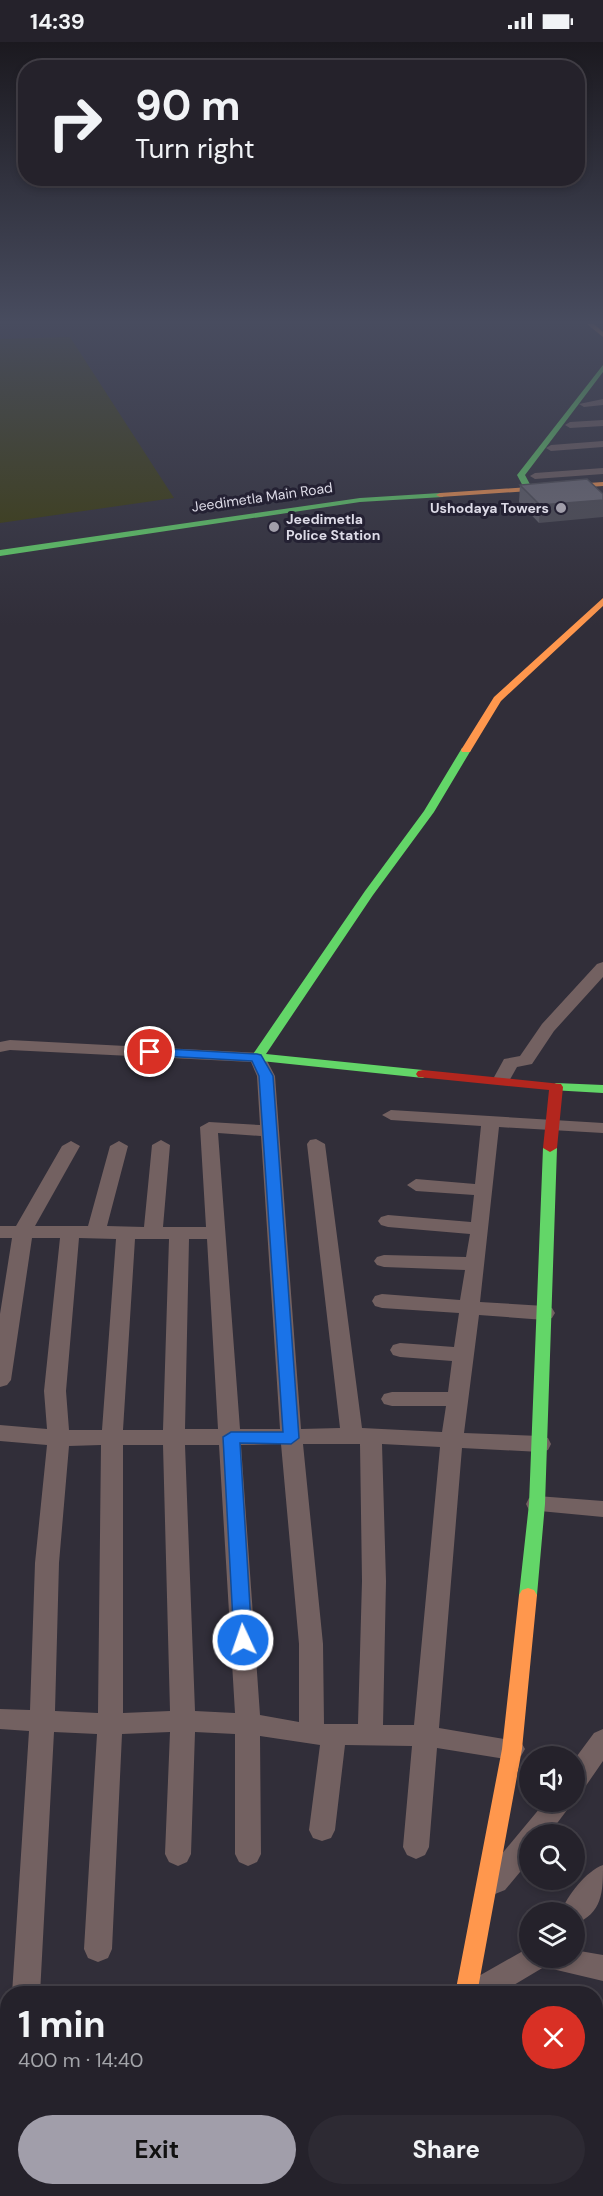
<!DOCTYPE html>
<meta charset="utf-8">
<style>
:root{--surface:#25222b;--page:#2d2a33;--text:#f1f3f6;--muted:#a3a4a9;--line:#423f47;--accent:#a19eaa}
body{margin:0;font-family:"DM Sans",sans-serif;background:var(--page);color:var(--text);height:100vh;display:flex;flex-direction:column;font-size:22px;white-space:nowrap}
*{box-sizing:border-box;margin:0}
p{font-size:20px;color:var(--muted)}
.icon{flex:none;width:33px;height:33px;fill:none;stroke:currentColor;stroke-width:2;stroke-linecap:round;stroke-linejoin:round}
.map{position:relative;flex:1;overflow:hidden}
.panel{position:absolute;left:0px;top:1944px;width:603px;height:210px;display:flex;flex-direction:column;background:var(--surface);border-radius:24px 24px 0 0;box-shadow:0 3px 9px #0003,0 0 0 2px var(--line)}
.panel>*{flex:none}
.guide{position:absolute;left:18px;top:18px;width:567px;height:126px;border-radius:24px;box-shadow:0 3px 9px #0003,0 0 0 2px var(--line);background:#25222b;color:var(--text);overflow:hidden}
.controls{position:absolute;left:519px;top:1704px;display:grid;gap:12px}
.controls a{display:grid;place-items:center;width:66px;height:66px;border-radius:50%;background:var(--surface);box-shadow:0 3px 9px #0003,0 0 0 2px var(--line);font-size:30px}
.pin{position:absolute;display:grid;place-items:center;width:51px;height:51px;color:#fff;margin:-26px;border:3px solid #fff;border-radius:50%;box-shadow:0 2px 6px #0007}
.me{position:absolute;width:66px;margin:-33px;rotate:357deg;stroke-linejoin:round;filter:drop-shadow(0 0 4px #0008)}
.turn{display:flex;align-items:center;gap:21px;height:126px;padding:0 18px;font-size:27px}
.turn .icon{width:78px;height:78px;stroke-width:2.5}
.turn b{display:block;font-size:42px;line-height:51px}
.round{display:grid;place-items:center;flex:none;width:63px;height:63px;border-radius:32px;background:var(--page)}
.headline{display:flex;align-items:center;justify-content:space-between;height:102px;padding:0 18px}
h1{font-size:36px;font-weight:700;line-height:45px}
.primary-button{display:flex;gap:12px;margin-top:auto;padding:12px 18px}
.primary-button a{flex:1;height:69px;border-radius:36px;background:var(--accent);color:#111;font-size:24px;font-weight:700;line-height:69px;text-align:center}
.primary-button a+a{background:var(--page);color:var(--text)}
.status{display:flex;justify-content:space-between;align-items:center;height:42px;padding:0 30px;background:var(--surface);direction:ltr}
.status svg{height:16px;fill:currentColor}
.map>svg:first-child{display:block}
</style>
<div class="status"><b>14:39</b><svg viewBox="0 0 49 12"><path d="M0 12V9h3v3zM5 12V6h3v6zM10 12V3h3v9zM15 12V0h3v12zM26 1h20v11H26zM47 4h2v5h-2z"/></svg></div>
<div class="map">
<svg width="603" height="2154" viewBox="0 0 603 2154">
<rect width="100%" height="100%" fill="#312e39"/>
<path fill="#3b3b08" d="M70,295L174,456L0,481V297Z"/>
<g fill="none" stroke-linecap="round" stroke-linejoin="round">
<path fill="#736161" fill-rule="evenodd" d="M603,357V363L584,365L579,362Z
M603,378V384L570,386L565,383L570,380Z
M603,399V405L551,409L546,406L551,403Z
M603,426V432L535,437L530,434L535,431Z
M603,920V935L554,989L532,1022L517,1025L508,1041H496L493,1037L504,1017L520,1014L542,982L597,922Z
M10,998L263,1011L275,1034L301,1387L340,1386L307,1102L310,1098L316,1097L325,1102L362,1386L442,1390L446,1364H392L384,1362L381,1357L384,1352L392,1350H448L452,1319L400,1315L393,1313L390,1308L393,1303L400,1301L454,1305L459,1271L382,1266L375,1264L372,1259L375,1254L382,1252L460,1258L465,1228L384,1225L377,1223L374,1219L377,1215L384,1213L466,1215L470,1192L388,1185L381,1183L378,1179L381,1175L388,1173L471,1180L474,1153L416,1149L407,1143L416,1137L475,1142L481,1084L391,1078L382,1073L391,1068L603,1081V1091L499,1085L480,1260L545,1264L552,1266L555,1271L552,1276L545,1278L479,1273L464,1391L540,1394L548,1396L551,1402L548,1408L540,1410L462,1406L439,1686L521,1700L525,1707L521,1714L512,1718L437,1706L429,1805L425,1813L416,1817L407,1813L403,1805L412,1704L345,1703L335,1788L331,1796L322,1799L313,1796L309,1788L320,1703L260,1694L261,1812L257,1820L248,1824L239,1820L235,1812V1692L195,1690L191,1812L187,1820L178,1824L169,1820L165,1812L170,1690L122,1692L112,1907L108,1916L98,1920L88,1916L84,1907L97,1692L54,1690L40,1952H12L29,1689L0,1687V1667L30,1668L35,1521L47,1403L0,1399V1383L47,1387L44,1349L60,1196H32L11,1338L7,1343L0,1345V1272L12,1196H0V1184H16L62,1104L71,1099L80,1104L35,1184H88L110,1104L119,1099L128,1104L107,1184L144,1185L152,1103L161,1098L170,1103L163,1185H206L200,1085L209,1080L260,1083L257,1034L251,1020L10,1008L0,1010V1000ZM218,1091L261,1094L280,1387H240ZM79,1196L116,1197L102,1388H69L66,1349ZM135,1197H169L163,1388H123ZM189,1197H207L218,1387H185ZM281,1402L299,1602V1680L260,1673L241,1403ZM303,1402H360L362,1539L358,1682H324L323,1602ZM382,1402L440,1405L414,1683H383L386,1539ZM101,1403L98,1671L55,1669L59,1521L69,1404ZM123,1403H163L170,1669L123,1671ZM185,1403H219L235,1671L195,1669Z
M537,1454L603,1459V1475L529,1468L526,1462L529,1456Z
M603,1687V1719L583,1748L574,1751V1718L594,1691Z
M545,1760H573L549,1792H530V1818L505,1848L495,1852L485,1848L481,1840L485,1832Z
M603,1823C603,1849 603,1872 574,1882V1870H561C567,1854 586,1829 603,1823Z
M530,1905V1916H574V1908L603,1913V1939L544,1925L499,1952H459L463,1943Z
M596,2049H603V2077H596Z
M8,2134V2146H30V2154H0V2145Z
M195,2146H225V2154H195Z"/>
<path fill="#63d668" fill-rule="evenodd" d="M603,323V330L525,433L532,446L525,448L517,433Z
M440,451H443V455L360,460L0,514V508L360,456Z
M466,705L471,708L434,770L373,853L266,1012L423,1028L430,1032L423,1036L252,1018L251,1015L365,849L424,769L462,706Z
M556,1041L603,1043V1051L551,1048L549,1045Z
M550,1102L557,1106L545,1462L537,1553L534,1558L528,1560L522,1558L519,1553L529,1462L543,1106Z
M159,2146H194L191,2154H155Z"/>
<path fill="#ff974d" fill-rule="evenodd" d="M587,282H594L603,290V295Z
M603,440V444L440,455L436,453L440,451Z
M603,556V564L501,659L470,710H462L461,708L494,655Z
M528,1546L534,1548L537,1553L522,1707L477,1952H455L502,1707L519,1553L522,1548Z"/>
<path fill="#b3261e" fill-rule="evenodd" d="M423,1028L561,1042L563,1045L557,1106L550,1110L543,1106L549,1048L418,1035L416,1032L418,1029Z"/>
</g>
<path fill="#615f67" d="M587,437L539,481L519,460L520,443Z"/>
<path fill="#4f4d54" d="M603,458V475L539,481L540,463Z"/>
<path fill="#716e78" stroke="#4f4d54" stroke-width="1.5" d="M587,437L603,452V458L540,463L520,443Z"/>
<linearGradient id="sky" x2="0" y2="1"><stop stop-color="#1b191f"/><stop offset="0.48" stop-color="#484c5f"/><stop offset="1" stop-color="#484c5f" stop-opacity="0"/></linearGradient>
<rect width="603" height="584" fill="url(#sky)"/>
<path fill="#1a73e8" stroke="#114b97" stroke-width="1.5" d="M150,1006L257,1012L261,1013L273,1034L299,1396L291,1402L240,1401L252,1598L249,1603L243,1605L237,1603L234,1598L223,1395L231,1390H283L259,1034L252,1019L145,1013V1007Z"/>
<g fill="#a19eaa" stroke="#242133" stroke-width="2">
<circle cx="561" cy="466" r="6"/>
<circle cx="274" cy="485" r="6"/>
</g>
<g text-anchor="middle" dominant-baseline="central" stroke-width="6" stroke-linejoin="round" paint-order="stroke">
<g font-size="14" fill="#dddbe7" stroke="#242133">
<text transform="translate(262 455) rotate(-8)">Jeedimetla Main Road</text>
</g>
<g font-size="14" font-weight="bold" fill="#dddbe7" stroke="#242133" text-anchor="end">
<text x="549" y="466">Ushodaya Towers</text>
<text x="286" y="477" text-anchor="start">Jeedimetla<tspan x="286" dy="16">Police Station</tspan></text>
</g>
</g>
</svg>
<div class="controls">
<a><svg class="icon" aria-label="sound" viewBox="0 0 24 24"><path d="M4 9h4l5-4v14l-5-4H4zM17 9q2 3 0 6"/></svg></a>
<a><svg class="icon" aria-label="search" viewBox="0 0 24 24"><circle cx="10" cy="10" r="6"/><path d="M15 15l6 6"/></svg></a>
<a><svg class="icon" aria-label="layers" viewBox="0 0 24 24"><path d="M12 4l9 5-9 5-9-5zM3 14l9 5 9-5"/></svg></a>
</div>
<div class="pin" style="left:150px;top:1010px;background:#d93025"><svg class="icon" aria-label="arrive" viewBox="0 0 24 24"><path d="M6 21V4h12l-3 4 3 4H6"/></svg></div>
<svg class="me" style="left:243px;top:1598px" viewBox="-20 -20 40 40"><circle r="17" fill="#1a73e8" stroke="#fff" stroke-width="3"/><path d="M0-11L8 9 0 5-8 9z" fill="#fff"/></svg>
<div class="guide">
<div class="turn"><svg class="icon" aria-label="right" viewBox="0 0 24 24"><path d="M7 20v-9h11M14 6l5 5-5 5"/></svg><div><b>90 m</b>Turn right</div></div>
</div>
<section class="panel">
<div class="headline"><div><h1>1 min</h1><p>400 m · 14:40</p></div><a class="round" style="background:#d93025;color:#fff"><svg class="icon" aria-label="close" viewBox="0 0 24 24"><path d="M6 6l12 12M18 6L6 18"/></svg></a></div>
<div class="primary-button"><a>Exit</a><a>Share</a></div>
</section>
</div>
